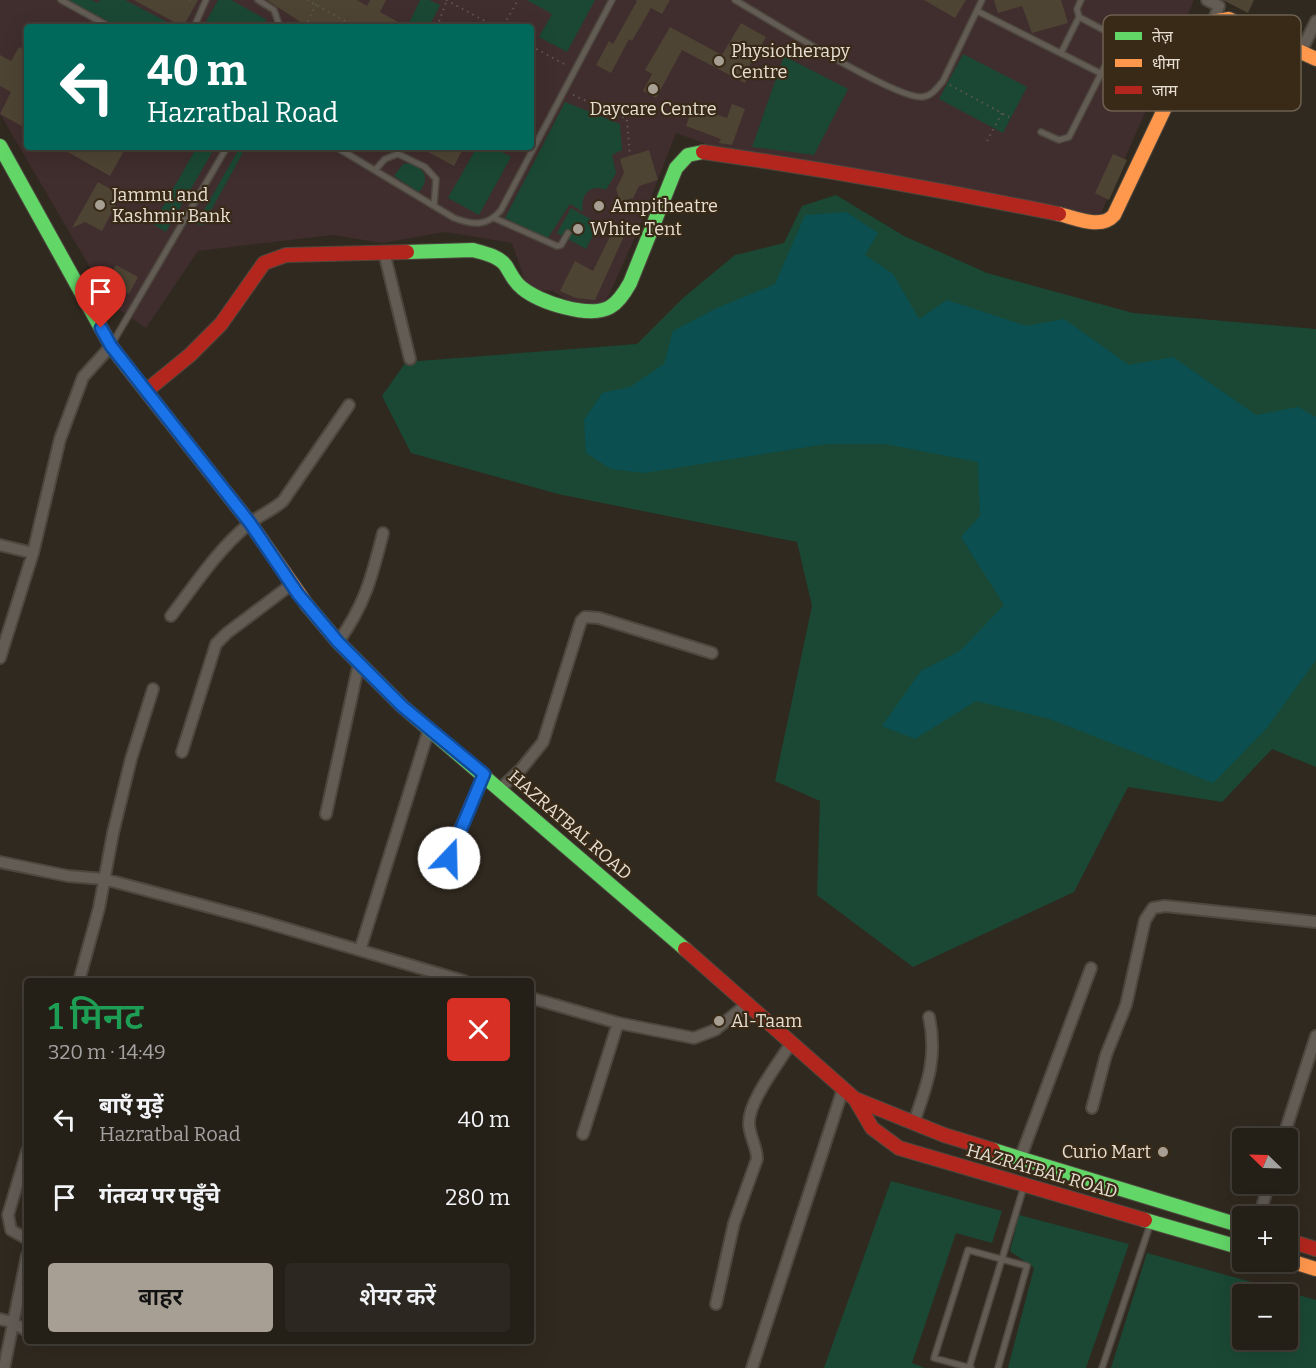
<!DOCTYPE html>
<html lang="hi">
<meta charset="utf-8">
<style>
:root{--surface:#241f17;--page:#2c2720;--text:#f1f3f6;--muted:#a3a2a1;--line:#413d36;--accent:#a79f93}
body{margin:0;font-family:Bitter,"Noto Sans Devanagari",serif;background:var(--page);color:var(--text);height:100vh;display:flex;flex-direction:column;font-size:22px;white-space:nowrap}
*{box-sizing:border-box;margin:0}
p{font-size:20px;color:var(--muted)}
.icon{flex:none;width:33px;height:33px;fill:none;stroke:currentColor;stroke-width:2;stroke-linecap:round;stroke-linejoin:round}
.map{position:relative;flex:1;overflow:hidden}
.drawer{position:absolute;left:24px;top:978px;width:510px;height:366px;display:flex;flex-direction:column;background:var(--surface);border-radius:6px;box-shadow:0 6px 24px #0002,0 0 0 2px var(--line)}
.drawer>*{flex:none}
.top-card{position:absolute;left:24px;top:24px;width:510px;height:126px;border-radius:6px;box-shadow:0 6px 24px #0002,0 0 0 2px var(--line);background:#00695c;color:#fff;overflow:hidden}
.needle{width:39px;rotate:293deg}
.fabs{position:absolute;left:1232px;top:1128px;display:grid;gap:12px}
.fabs a{display:grid;place-items:center;width:66px;height:66px;border-radius:6px;background:var(--surface);box-shadow:0 6px 24px #0002,0 0 0 2px var(--line);font-size:30px}
.pin{position:absolute;display:grid;place-items:center;width:51px;height:51px;color:#fff;margin:-62px -26px;border-radius:50% 50% 50% 0;rotate:-45deg;box-shadow:0 0 6px #0007}
.pin .icon{rotate:45deg}
.me{position:absolute;width:66px;margin:-33px;rotate:21deg;stroke-linejoin:round;filter:drop-shadow(0 0 4px #0008)}
.turn{display:flex;align-items:center;gap:21px;height:126px;padding:0 24px;font-size:27px}
.turn .icon{width:78px;height:78px;stroke-width:2.5}
.turn b{display:block;font-size:42px;line-height:51px}
.round{display:grid;place-items:center;flex:none;width:63px;height:63px;border-radius:6px;background:var(--page)}
.headline{display:flex;align-items:center;justify-content:space-between;height:102px;padding:0 24px}
h1{font-size:36px;font-weight:600;line-height:45px;color:#1e9e55}
.action{display:flex;gap:12px;margin-top:auto;padding:12px 24px}
.action a{flex:1;height:69px;border-radius:6px;background:var(--accent);color:#111;font-size:24px;font-weight:600;line-height:69px;text-align:center}
.action a+a{background:var(--page);color:var(--text)}
ul{padding:0;list-style:none}
li{display:flex;align-items:center;gap:18px;height:78px;padding:0 24px}
li div{flex:1}
li b{display:block;font-size:22px}
li em{font-style:normal}
.map>svg:first-child{display:block}
</style>
<div class="map">
<svg width="1316" height="1368" viewBox="0 0 1316 1368">
<rect width="100%" height="100%" fill="#30291f"/>
<path fill="#402d2e" fill-rule="evenodd" d="M0,0H1194L1099,218L739,156L676,133L639,228L610,293L602,305L570,301L552,291L528,289L512,243L445,232L383,243L332,235L198,251L146,328L105,300V293L0,114ZM27,27H531V147H27Z"/>
<path fill="#1a4834" fill-rule="evenodd" d="M68,0H92L98,3L100,0H125L177,27H119Z
M218,0H231L267,20L258,27H203Z
M420,0H429L440,5L429,27H418L409,23Z
M527,0H595L567,52L539,37L552,14Z
M963,54L1027,87L1003,133L939,99Z
M784,56L848,89L814,155L752,147Z
M565,102L620,124L622,150L612,155L616,173L606,190C589,183 580,196 583,212L570,204L548,238L505,218Z
M197,147H215L166,232L153,224Z
M240,147H246L203,225L196,224Z
M477,147H493L511,157L479,215L448,198Z
M413,163C425,170 430,180 419,192L394,176L403,164Z
M836,195L904,236L987,273L1133,313L1316,329V767L1272,749L1222,802L1128,787L1074,892L913,967L817,895L820,801L775,781L812,606L797,542L558,494L411,453L382,396L406,362L637,344L683,298L735,255L784,243L802,206Z
M571,208L599,224L586,249L557,233Z
M891,1181L1002,1211L992,1243L956,1233L912,1363L925,1368H824Z
M1019,1215L1129,1244L1086,1368H1008L1034,1268L1010,1251Z
M1147,1253L1316,1300V1368H1111ZM1242,1294H1287V1340H1242Z"/>
<path fill="#0b4f50" d="M846,212L878,233L865,255L893,274L919,319L947,300L1026,326L1064,319L1129,365L1173,357L1256,415L1298,407L1316,417V660L1266,729L1213,783L1050,719L976,701L915,739L882,726L921,671L960,651L1004,605L961,537L980,516L978,462L885,444H826L644,473L611,469L586,453L584,420L602,393L630,387L664,364L673,331L717,308L775,284L805,215Z"/>
<path fill="#4e4434" d="M134,0H198L183,27Z
M267,0H357L367,6L370,0H386L380,12L407,27H308Z
M635,0H670L662,14L651,8L632,41L629,39L611,73L596,65L609,41L613,44L637,1Z
M924,0H966L955,18Z
M994,0H1061L1068,23L1032,33L1022,6L998,13Z
M1223,0H1254L1248,13Z
M741,23L766,37L748,68L752,70L745,83L682,50L656,98L643,91L652,74L645,70L670,27L722,55Z
M19,47L27,51V129L0,114L11,92L0,86V55L11,61Z
M732,104L745,109L732,145L719,143L721,139L686,126L693,106L727,118Z
M59,147H126L110,176Z
M419,147H464L454,166Z
M649,150L658,180L639,186L633,198L620,202L616,189L624,173L620,159Z
M1113,154L1127,160L1109,200L1095,193Z
M98,182L121,195L102,231L85,222L72,228Z
M614,228L625,234L595,300L576,298L560,291L575,261L593,271Z
M116,265L138,277L129,294L107,282Z"/>
<g fill="none" stroke-linecap="round" stroke-linejoin="round">
<defs>
<path id="lane" d="M61,0L110,27
M258,0L274,10L280,27
M735,0C766,18 895,99 922,97C932,96 937,88 943,81L982,0
M977,11L1102,74
M194,27L206,0
M1061,53L1079,17
M1041,132L1059,140L1069,137L1117,42L1115,36L1079,17L1077,9L1081,0
M336,147L454,218C473,225 487,227 501,210L612,0
M375,170L385,159L398,154L425,167L436,179L434,206
M494,218L557,246L561,245L568,233
M113,342L227,147
M969,1368L1024,1186
M971,1368L934,1358L968,1250L1027,1266L998,1368
M1102,1368L1150,1225"/>
<path id="street" d="M1207,0L1219,6L1214,19
M1301,52L1316,21
M384,252L410,359
M0,545L33,553
M171,616C195,585 218,549 249,524C260,515 273,510 283,501L349,405
M338,642C365,605 372,576 383,533
M0,658L33,553L60,439L83,377L111,346
M182,752L216,644L227,633L292,584
M500,789L522,768L543,742L581,621L585,617L599,618L712,653
M326,814L359,663
M0,862L68,876L104,879L254,919L464,981
M441,881L453,845L484,774
M360,950L429,729
M79,981L99,908L113,833L131,759L153,689
M531,998L618,1023L694,1038L715,1030L746,1005
M1092,1108L1106,1055L1126,1005L1145,920L1153,908L1165,906L1316,922
M914,1122C927,1085 938,1057 929,1017
M583,1134L618,1023
M1283,1138L1316,1036
M27,1151L8,1215L11,1230L27,1239
M1020,1159L1091,968
M1259,1216L1269,1184
M716,1304L734,1223L757,1159C757,1146 749,1136 749,1123C749,1100 779,1063 791,1043
M0,1319L12,1322L27,1331
M4,1368L27,1255
M752,1368L843,1089"/>
<path id="fast" d="M0,146L111,346L127,367
M407,252L473,250C484,253 499,256 506,266C511,274 514,282 522,288C539,302 589,319 610,307C619,302 625,292 630,283L676,168L688,155L703,152
M307,605L338,642L402,706L685,949
M993,1150L1242,1226
M1145,1220L1242,1248"/>
<path id="slow" d="M1059,214C1076,218 1101,230 1114,215L1199,36L1211,22L1229,19L1316,59
M127,367L250,523L307,605
M1287,1260L1316,1269"/>
<path id="jam" d="M703,152C823,169 941,190 1059,214
M146,391L190,355L221,324L264,263L286,255L407,252
M685,949L855,1099L944,1135L993,1150
M855,1099L872,1128L899,1148L1145,1220
M1287,1240L1316,1249"/>
</defs>
<use href="#lane" stroke="#4d473e" stroke-width="8"/>
<use href="#street" stroke="#4d473e" stroke-width="14"/>
<use href="#fast" stroke="#4d473e" stroke-width="16"/>
<use href="#slow" stroke="#4d473e" stroke-width="16"/>
<use href="#jam" stroke="#4d473e" stroke-width="16"/>
<path stroke="#5c574f" stroke-width="2" stroke-dasharray="1.5 4.5" stroke-linecap="butt" d="M189,0H190
M307,0L356,27
M446,0L496,27
M504,25L518,0
M305,27L318,0
M437,27L447,0
M531,46L566,65
M950,85L1009,117
M573,95L627,119L630,156
M987,141L1002,113"/>
<use href="#lane" stroke="#625c55" stroke-width="5"/>
<use href="#street" stroke="#625c55" stroke-width="10"/>
<use href="#fast" stroke="#63d668" stroke-width="14"/>
<use href="#slow" stroke="#ff974d" stroke-width="14"/>
<use href="#jam" stroke="#b3261e" stroke-width="14"/>
</g>
<g fill="none" stroke-linecap="round" stroke-linejoin="round">
<defs>
<path id="route" d="M101,328L111,346L250,523L298,594L338,642L402,706L484,774L449,858"/>
</defs>
<use href="#route" stroke="#114b97" stroke-width="15"/>
<use href="#route" stroke="#1a73e8" stroke-width="10"/>
</g>
<g fill="#a79f93" stroke="#382a17" stroke-width="2">
<circle cx="719" cy="61" r="6"/>
<circle cx="653" cy="89" r="6"/>
<circle cx="100" cy="205" r="6"/>
<circle cx="599" cy="206" r="6"/>
<circle cx="578" cy="229" r="6"/>
<circle cx="719" cy="1021" r="6"/>
<circle cx="1163" cy="1152" r="6"/>
</g>
<g text-anchor="middle" dominant-baseline="central" stroke-width="4.5" stroke-linejoin="round" paint-order="stroke">
<g font-size="18" fill="#e7ded2" stroke="#382a17" text-anchor="start">
<text x="731" y="51">Physiotherapy<tspan x="731" dy="21">Centre</tspan></text>
<text x="653" y="109" text-anchor="middle">Daycare Centre</text>
<text x="112" y="195">Jammu and<tspan x="112" dy="21">Kashmir Bank</tspan></text>
<text x="611" y="206">Ampitheatre</text>
<text x="590" y="229">White Tent</text>
<text x="731" y="1021">Al-Taam</text>
<text x="1151" y="1152" text-anchor="end">Curio Mart</text>
</g>
<g font-size="18" fill="#e7ded2" stroke="#382a17">
<text transform="translate(570 825) rotate(41)">HAZRATBAL ROAD</text>
<text transform="translate(1042 1171) rotate(16)">HAZRATBAL ROAD</text>
</g>
</g>
<rect x="1103" y="15" width="198" height="96" rx="9" fill="#382a17" stroke="#6d604f" stroke-width="1.5"/>
<rect x="1115" y="32" width="27" height="8" fill="#63d668"/>
<rect x="1115" y="59" width="27" height="8" fill="#ff974d"/>
<rect x="1115" y="86" width="27" height="8" fill="#b3261e"/>
<g font-size="16" fill="#e7ded2">
<text x="1152" y="42">तेज़</text>
<text x="1152" y="69">धीमा</text>
<text x="1152" y="96">जाम</text>
</g>
</svg>
<div class="fabs">
<a><svg class="needle" viewBox="-14 -14 28 28"><path d="M0-13l5 13h-10z" fill="#e53935"/><path d="M0 13l5-13h-10z" fill="#a3a2a1"/></svg></a>
<a>+</a>
<a>−</a>
</div>
<div class="pin" style="left:101px;top:328px;background:#d93025"><svg class="icon" aria-label="arrive" viewBox="0 0 24 24"><path d="M6 21V4h12l-3 4 3 4H6"/></svg></div>
<svg class="me" style="left:449px;top:858px" viewBox="-20 -20 40 40"><circle r="19" fill="#fff"/><path d="M0-13L10 11 0 6-10 11z" fill="#1a73e8"/></svg>
<div class="top-card">
<div class="turn"><svg class="icon" aria-label="left" viewBox="0 0 24 24"><path d="M17 20v-9H6M10 6l-5 5 5 5"/></svg><div><b>40 m</b>Hazratbal Road</div></div>
</div>
<section class="drawer">
<div class="headline"><div><h1>1 मिनट</h1><p>320 m · 14:49</p></div><a class="round" style="background:#d93025;color:#fff"><svg class="icon" aria-label="close" viewBox="0 0 24 24"><path d="M6 6l12 12M18 6L6 18"/></svg></a></div>
<ul>
<li><svg class="icon" aria-label="left" viewBox="0 0 24 24"><path d="M17 20v-9H6M10 6l-5 5 5 5"/></svg><div><b>बाएँ मुड़ें</b><p>Hazratbal Road</p></div><em>40 m</em></li>
<li><svg class="icon" aria-label="arrive" viewBox="0 0 24 24"><path d="M6 21V4h12l-3 4 3 4H6"/></svg><div><b>गंतव्य पर पहुँचे</b></div><em>280 m</em></li>
</ul>
<div class="action"><a>बाहर</a><a>शेयर करें</a></div>
</section>
</div>
